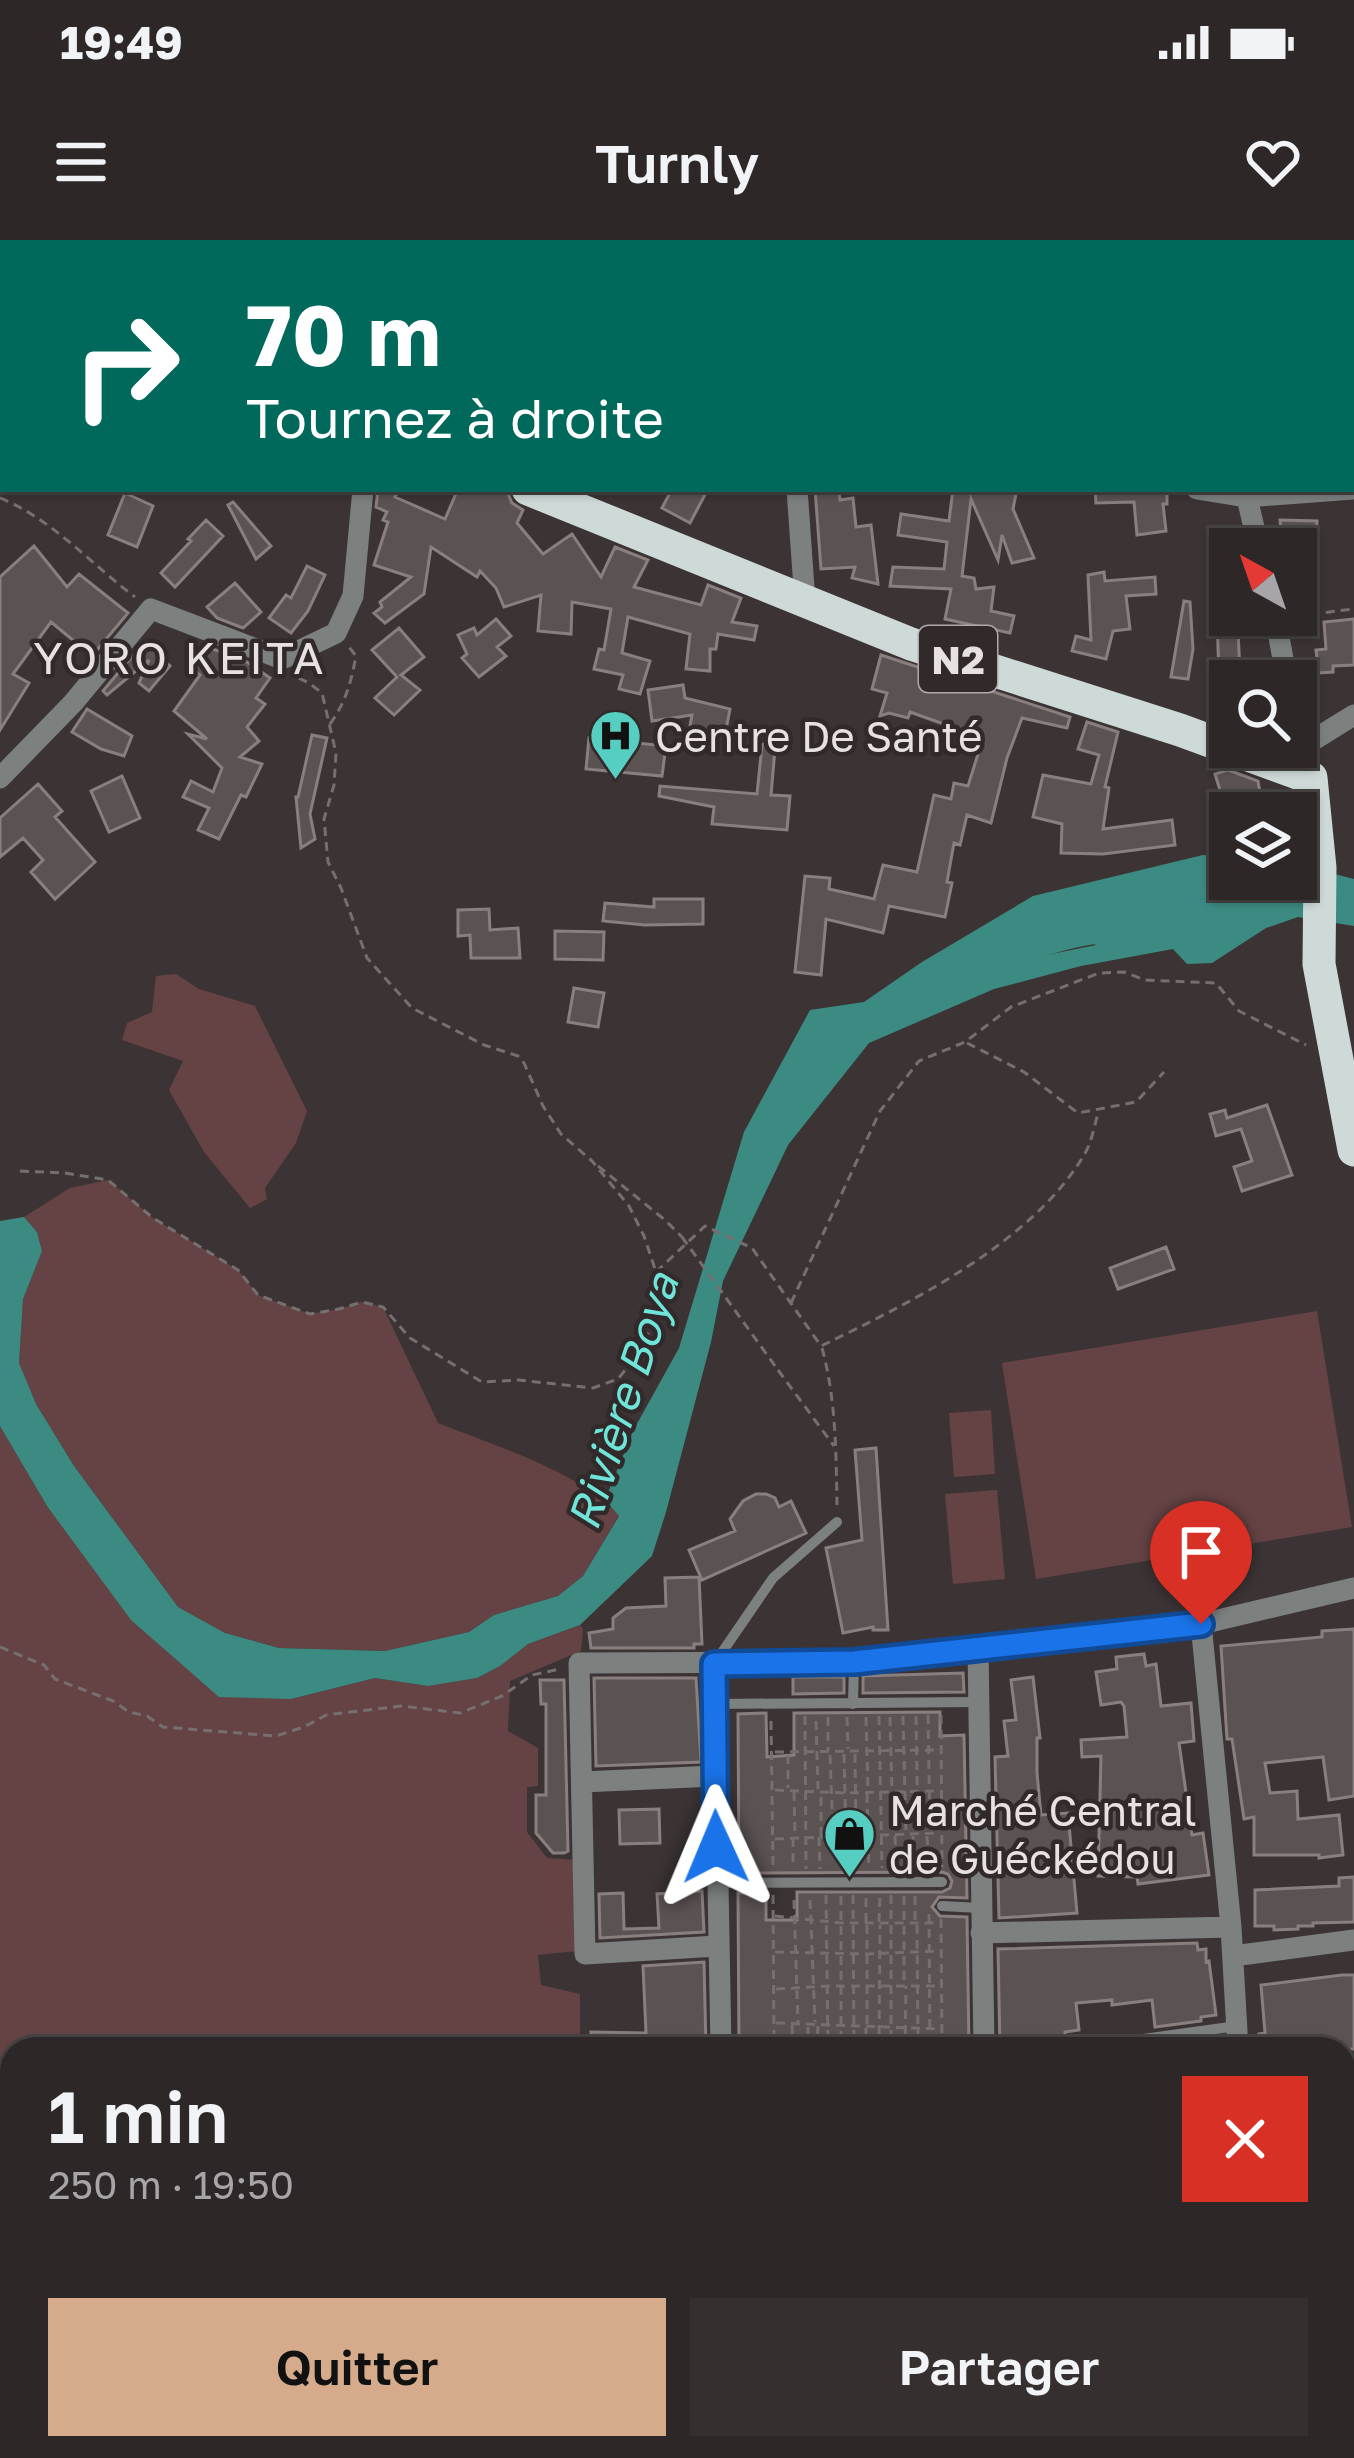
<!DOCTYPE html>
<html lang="fr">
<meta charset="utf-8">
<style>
:root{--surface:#2d2727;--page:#352f2f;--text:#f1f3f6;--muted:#a7a5a7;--line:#484444;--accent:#d6ab8b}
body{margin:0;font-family:"Golos Text",sans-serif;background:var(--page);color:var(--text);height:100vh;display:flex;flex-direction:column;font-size:45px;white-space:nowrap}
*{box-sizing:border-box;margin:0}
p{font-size:39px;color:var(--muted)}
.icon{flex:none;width:66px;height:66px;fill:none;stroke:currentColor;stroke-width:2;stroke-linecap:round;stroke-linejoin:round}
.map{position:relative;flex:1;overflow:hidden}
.sheet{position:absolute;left:0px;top:1797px;width:1356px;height:423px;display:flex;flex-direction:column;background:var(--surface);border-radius:36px 36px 0 0;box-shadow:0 3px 9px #0004,0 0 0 3px var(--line)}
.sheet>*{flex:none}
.hud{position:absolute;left:0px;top:0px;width:1356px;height:252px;box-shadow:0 3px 9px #0004,0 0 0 3px var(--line);background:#00695c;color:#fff;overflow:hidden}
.needle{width:78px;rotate:320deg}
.controls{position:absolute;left:1209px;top:288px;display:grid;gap:24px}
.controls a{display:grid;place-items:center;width:108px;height:108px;border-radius:0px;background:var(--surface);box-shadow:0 3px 9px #0004,0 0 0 3px var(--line);font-size:60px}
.pin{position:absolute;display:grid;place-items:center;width:102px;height:102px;color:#fff;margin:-123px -51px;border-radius:50% 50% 50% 0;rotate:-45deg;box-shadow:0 0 12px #0007}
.pin .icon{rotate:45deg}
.me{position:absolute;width:132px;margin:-66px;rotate:359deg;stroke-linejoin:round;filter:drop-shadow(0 0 9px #0008)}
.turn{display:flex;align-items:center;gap:42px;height:252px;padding:0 48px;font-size:54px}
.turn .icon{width:156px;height:156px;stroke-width:2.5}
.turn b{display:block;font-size:84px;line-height:102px}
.round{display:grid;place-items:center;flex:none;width:126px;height:126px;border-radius:0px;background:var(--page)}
.head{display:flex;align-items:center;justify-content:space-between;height:204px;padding:0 48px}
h1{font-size:72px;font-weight:600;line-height:90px}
.primary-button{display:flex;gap:24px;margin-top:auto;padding:24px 48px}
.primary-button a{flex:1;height:138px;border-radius:0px;background:var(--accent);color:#111;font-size:48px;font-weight:600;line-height:138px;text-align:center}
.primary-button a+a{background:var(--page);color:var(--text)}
.status{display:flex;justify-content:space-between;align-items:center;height:84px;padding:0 60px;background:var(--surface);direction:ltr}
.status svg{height:33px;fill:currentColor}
header{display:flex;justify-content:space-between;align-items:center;height:156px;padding:0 48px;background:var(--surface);font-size:54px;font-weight:600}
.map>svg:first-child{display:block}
</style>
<div class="status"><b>19:49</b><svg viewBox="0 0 49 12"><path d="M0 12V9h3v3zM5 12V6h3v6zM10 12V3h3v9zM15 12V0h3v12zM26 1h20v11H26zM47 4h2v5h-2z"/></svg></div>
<header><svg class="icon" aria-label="menu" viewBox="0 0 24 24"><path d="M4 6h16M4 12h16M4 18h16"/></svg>Turnly<svg class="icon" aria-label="heart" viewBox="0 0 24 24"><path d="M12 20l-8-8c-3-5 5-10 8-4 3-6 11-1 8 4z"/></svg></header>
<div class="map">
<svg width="1354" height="2218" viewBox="0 0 1354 2218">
<rect width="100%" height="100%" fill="#3c3434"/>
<path fill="#654344" d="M176,734L199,749L255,766L307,871L296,903L265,948L267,959L250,968L204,912L169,850L183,821L122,800L127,783L152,772L156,736Z
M108,940L153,978L238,1030L258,1055L310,1074L339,1069L362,1062L383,1067L438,1183C493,1205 580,1232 619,1275L583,1336L558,1356L494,1375L469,1392L385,1411L279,1408L225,1393L178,1367L74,1226L36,1164L19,1124L23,1059L42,1011L37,992L24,977L70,948Z
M1317,1071L1352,1287L1036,1339L1002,1123Z
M991,1170L995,1234L954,1237L949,1173Z
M0,1186L47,1266L291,1459L375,1438L428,1446L477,1438L500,1426L528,1404L580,1385L583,1389L581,1411L510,1441L508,1491L538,1508V1546L527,1547V1592L547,1618L578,1620L577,1711L538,1715L541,1745L580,1754V1805L553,1809H12V1911L0,1882Z
M997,1250L1005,1339L953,1344L945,1254Z"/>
<path fill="#3c8b83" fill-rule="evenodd" d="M1203,615L1230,617V639H1296V624L1354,639V686L1298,677L1266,688L1212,723L1187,724L1173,709L1081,726L994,749L869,803L788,905L723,1041L711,1102L666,1272L652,1316L580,1385L528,1404L500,1426L477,1438L428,1446L375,1438L291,1459L219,1457L131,1380L47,1266L0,1186V981L24,977L37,992L42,1011L23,1059L19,1123L36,1164L74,1226L178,1367L225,1393L279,1408L385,1411L469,1392L494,1375L558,1356L583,1336L619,1276L605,1260L633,1191L679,1108L744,892L810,770L864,762L922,722L1033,656ZM1042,687L1061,690L1096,705L993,726L987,724V720Z"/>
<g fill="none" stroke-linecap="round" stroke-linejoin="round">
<path stroke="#3c8b83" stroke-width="33" d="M946,739C985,717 1063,689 1107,686"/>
</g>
<path fill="#5b5252" stroke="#8a7f7f" stroke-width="3" d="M378,249H399L395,257L445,279L458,249H506L512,263L523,270L517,283L543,314L572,294L601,337L615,307L648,320L634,347L701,365L708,345L741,358L732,382L757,386L754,400L718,394L716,409H710V431L686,429L690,394L628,377L622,413L650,421L640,454L619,449L623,435L594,429L599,409L604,410L611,369L572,362L571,394L538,391L541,355L504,367L496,348L480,331L477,337L431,307L424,354L385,383L374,373L382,367L380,362L411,337L374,325L388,282L383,280L387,272L376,267Z
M672,249H708L690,283L662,268Z
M815,249H839L840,260L853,258L856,287L871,285L878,344L852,338L855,327L821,329Z
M953,249H1017L1013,269L1034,318L1012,323L1002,295L998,320L971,259L962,336L974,338L976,349L994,347L991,371L1014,376L1010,393L945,379L951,349L890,346L893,327L944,329L947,302L898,295L901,274L949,281Z
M1095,249H1167V264H1163L1166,291L1137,295L1134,262L1096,263Z
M125,253L153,266L137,307L108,295Z
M233,262L271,306L256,319L228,265Z
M206,280L223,296L175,347L161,333L191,301L188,299Z
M1280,280L1317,281L1315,325H1311V341L1296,340L1297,309H1283Z
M34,306L67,347L79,334L128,373L92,416L51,382L13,434L29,443L0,490V337Z
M307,326L325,335L308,371L291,393L269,378L286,355L291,358Z
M1104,332L1105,341L1155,337L1156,354L1126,356L1130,389L1113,391L1106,419L1072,411L1076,396L1091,400L1088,335Z
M235,343L261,372L243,388L217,378L207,367Z
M1184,361L1190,362L1193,409L1188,439L1171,437Z
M1222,375H1253L1238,391L1240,432L1219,434L1217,381Z
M496,379L511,396L497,407L506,416L479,437L462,418L467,414L458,395L474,388L477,395Z
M1354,379V425L1333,426V432L1319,433L1316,410L1326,409L1324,382Z
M399,388L424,417L401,435L420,450L394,475L375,458L397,437L372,410Z
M144,402L170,426L149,451L139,443L149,420L107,455L103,451Z
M210,408L244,420L270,438L256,458L265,464L247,487L259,501L240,517L262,524L246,557L241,555L219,599L198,590L209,568L183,557L191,541L213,552L222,528L188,494L207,499L174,471L200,435L193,430Z
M881,415L1070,477L1067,488L1022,478L1007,518L991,583L967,575L960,605L954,603L947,642L952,643L945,677L889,666L883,693L826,679L821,735L795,732L805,636L830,638L829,649L874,659L883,625L917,632L934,555L951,559L954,543L968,546L983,498L910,472L908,478L889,473L880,476L887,453L872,449Z
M683,445L685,458L730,469L725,495L690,486L692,475L652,481L648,450Z
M87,469L132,496L124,516L101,509L72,492Z
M1087,482L1118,492L1105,547L1109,548L1103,589L1172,580L1175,605L1103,614L1061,613L1062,584L1033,577L1043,535L1091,544L1099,515L1078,509Z
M312,495L327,498L310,574L315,599L301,608L296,557H298Z
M589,498L666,506L662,536L586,529Z
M776,498L771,555L790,556L787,590L712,584L714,567L659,556L660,546L757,554L762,505Z
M1228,530L1258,541L1261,559L1292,562L1293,573H1243L1242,557L1224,563L1215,534Z
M122,536L140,578L109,592L91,551Z
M38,544L62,571L55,577L95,622L55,659L31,632L43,620L23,598L0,617V578Z
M654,659H703V684L645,685L603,681L605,663L654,667Z
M489,669L490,690L518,688L520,718H471L470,695L458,696V670Z
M555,691L604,692L603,720L555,719Z
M574,748L604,753L598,787L568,782Z
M1267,865L1292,935L1242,951L1234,927L1252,921L1241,889L1216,896L1210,874L1225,870L1227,878Z
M1166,1007L1174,1029L1118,1049L1110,1028Z
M876,1208L888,1390H873V1387L843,1393L826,1308L862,1300L855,1210Z
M756,1254H766L775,1258L779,1267L791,1261L806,1293L702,1340L689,1310L735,1291L730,1279L743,1261Z
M699,1337L702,1404H694V1408H591L589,1393L613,1389V1378L626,1368L666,1366L665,1338Z
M1354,1389V1556L1329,1560L1323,1517L1265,1523L1270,1553L1297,1551L1298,1579L1339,1575L1343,1615L1319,1618V1615H1254V1577L1244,1579L1232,1499H1227L1221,1406L1322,1397V1391Z
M1144,1414L1146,1426L1156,1424L1161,1466L1191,1463L1194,1501L1179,1503L1192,1595L1203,1593L1209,1635L1138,1644L1137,1637L1098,1636L1101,1516L1082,1517L1081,1500L1127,1497L1124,1466L1121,1462L1101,1465L1096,1432L1117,1429L1116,1417Z
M963,1433L964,1452L863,1453V1436Z
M793,1437H844V1453L793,1454Z
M1033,1437L1040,1498H1037V1533L1041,1575L1068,1573L1077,1673L999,1678L995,1517L1008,1516L1004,1481L1016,1480L1011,1440Z
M594,1438H696L701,1522L596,1526Z
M540,1440H564L568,1611L564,1613H553L536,1593V1555H546V1464H541Z
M940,1472V1496L964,1495L967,1658L939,1657L932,1667L940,1676L967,1677L969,1809H739L738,1653H766V1680H797V1652H942L950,1648L952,1641L948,1634L942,1632L739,1633L738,1474L766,1473L767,1517L794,1515V1473Z
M659,1569L660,1603L620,1604L619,1570Z
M1354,1637V1682L1313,1683V1686H1298V1689L1274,1690V1686H1255V1650L1339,1646V1638Z
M702,1651L704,1692L600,1698L599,1654L623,1653L624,1689L659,1688L657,1654Z
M1197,1703L1198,1710L1206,1709V1722L1209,1721L1216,1775L1201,1777V1781L1155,1787L1152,1760L1112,1765V1760L1076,1763L1079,1790L1065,1792L1066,1809H1000L998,1709Z
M704,1722L706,1809H592L591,1792L646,1793L643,1726Z
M1342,1735H1354V1809H1261L1259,1794L1265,1793L1261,1745Z"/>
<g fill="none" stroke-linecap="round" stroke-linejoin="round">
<path stroke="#766f6f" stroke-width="3" stroke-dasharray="9 6" stroke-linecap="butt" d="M1299,0V3
M1353,76H1354
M0,258C52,279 91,324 135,357
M1296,376L1354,369
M330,484C346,462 351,442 356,416L349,407
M967,803L1024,832L1078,873L1136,862L1164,832
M598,926L665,980L682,997
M20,931L65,933L108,940L153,978L238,1030L258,1055L310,1074L339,1069L362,1062L383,1067L410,1098L482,1142L518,1140L593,1148L618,1139L642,1109L654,1078L656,1032L644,996L629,966L592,921L561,894L543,866L524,823L518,816L484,805L412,768L367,718L341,648L328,622L324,579L334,545L336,513L322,453L309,443L292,435
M656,1032L705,986L752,1008L821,1106C910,1063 1032,1003 1084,915C1092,903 1094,885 1099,871
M791,1063L880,871L919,821L965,802L1011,767L1099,733L1124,732L1145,740L1216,743L1239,771L1306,805
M822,1108C836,1159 836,1212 837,1265
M778,1130L834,1206
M0,1407L44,1425L55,1439L113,1461L129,1472L147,1476L163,1487L276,1496L304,1487L326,1475L401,1466L460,1473L502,1456L532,1435L560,1429
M928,1475L930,1592
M941,1475L942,1627
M805,1476L806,1629
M879,1476L882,1628
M903,1476L906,1593
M916,1476L918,1592
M828,1477V1510
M847,1477L848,1509
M866,1477L868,1552
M890,1477L893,1593
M771,1481L773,1627
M816,1481L818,1549
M775,1512L939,1510
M844,1514L846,1595
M855,1514L856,1594
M788,1515V1548
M830,1515L833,1595
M775,1550L844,1553L939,1551
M794,1552L795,1597
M867,1554L869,1628
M821,1596V1552
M855,1596L856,1628
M895,1596L896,1628
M913,1596L914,1628
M927,1596L929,1628
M819,1597L820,1629
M842,1597L844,1628
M793,1598V1626
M775,1599L939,1593
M773,1655L774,1809
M826,1655L828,1809
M853,1655L854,1809
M891,1655V1809
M841,1656V1809
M904,1656V1746
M915,1656V1682
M794,1660L798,1784
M810,1660L815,1782
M929,1674L930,1809
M775,1676L841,1683H939
M941,1679L942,1809
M866,1682V1656
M879,1682L880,1655
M867,1685V1784
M917,1685L918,1809
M775,1712L867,1714L940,1711
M776,1749L828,1746H940
M776,1783L940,1789
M792,1785L793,1809
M866,1788V1809
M808,1809V1787
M817,1809L818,1786
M879,1809L880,1685
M905,1809L906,1746
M0,2156H12
M698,2208L718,2216
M391,2218L403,2208"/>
<path stroke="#7c8180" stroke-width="10" d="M714,1424L773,1338L837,1282
M714,1464L979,1462
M853,1464L854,1422
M717,1643L942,1642
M942,1666L980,1668
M1126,1809L1143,1799L1237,1786"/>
<path stroke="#7c8180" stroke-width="21" d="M333,0V3
M570,0L571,3
M937,0V3
M1210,3L1250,0
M797,249L805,362
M1197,249L1246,257L1354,249
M1245,249L1259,309
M1275,375L1287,441
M1299,509L1354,475
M0,538L73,463L151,369L282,419L336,393L353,356L363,249
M1201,1384L1231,1687L1238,1809
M978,1408L984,1809
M714,1424L721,1809
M582,1542L715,1536
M981,1693L1231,1687
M717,1706L585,1714L579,1423L854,1422L1201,1384L1354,1348
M1233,1716L1354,1700
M1344,1990L1354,1988
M1344,2170L1354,2169
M1277,2208L1278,2218
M740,2218L762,2208"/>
<path stroke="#cedad8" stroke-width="33" d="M0,49L3,51
M528,249L911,404L1180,490L1311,538L1320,628L1319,724L1354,910"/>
<path stroke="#766f6f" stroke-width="3" stroke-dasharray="9 6" stroke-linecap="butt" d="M682,997L778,1130"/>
</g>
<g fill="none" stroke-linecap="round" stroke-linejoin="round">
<defs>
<path id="route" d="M716,1607L714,1424L854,1422L1201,1384"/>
</defs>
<use href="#route" stroke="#114b97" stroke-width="30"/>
<use href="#route" stroke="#1a73e8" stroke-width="21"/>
</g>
<defs>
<symbol id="hospital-pin" viewBox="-11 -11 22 30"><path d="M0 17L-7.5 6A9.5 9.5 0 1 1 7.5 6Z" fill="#57cec2" stroke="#322a2a"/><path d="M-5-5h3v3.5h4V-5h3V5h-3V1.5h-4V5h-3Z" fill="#111"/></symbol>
<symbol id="shop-pin" viewBox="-11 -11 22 30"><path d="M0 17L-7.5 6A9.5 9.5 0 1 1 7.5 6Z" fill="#57cec2" stroke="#322a2a"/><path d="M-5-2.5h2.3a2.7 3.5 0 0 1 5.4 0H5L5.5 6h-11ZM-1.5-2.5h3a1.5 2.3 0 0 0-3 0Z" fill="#111"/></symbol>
</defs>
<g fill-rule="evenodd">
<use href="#hospital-pin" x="586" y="466" width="59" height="81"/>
<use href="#shop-pin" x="820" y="1564" width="59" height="81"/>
</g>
<g text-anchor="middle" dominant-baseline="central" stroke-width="9" stroke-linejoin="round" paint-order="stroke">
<rect fill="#322a2a" stroke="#b1aaaa" stroke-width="3" x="919" y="386" width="78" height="66" rx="9"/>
<g font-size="39" font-weight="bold" fill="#e7e1e1">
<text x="958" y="419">N2</text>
</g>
<g font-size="42" fill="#e7e1e1" stroke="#322a2a" text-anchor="start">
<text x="655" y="496">Centre De Santé</text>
<text x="889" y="1570">Marché Central<tspan x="889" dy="48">de Guéckédou</tspan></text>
</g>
<g font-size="45" letter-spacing="3" fill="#e7e1e1" stroke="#322a2a">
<text x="180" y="417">YORO KEITA</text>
</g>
<g font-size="45" font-style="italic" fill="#6fe4d8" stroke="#322a2a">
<text transform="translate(622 1161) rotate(-72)">Rivière Boya</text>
</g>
</g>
</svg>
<div class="controls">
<a><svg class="needle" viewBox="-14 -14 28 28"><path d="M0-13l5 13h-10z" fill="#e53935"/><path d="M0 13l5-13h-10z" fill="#a7a5a7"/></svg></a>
<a><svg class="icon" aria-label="search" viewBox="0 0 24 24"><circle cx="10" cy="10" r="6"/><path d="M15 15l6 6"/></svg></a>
<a><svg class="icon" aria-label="layers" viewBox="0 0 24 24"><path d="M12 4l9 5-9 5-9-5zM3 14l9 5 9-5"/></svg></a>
</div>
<div class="pin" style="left:1201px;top:1384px;background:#d93025"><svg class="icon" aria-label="arrive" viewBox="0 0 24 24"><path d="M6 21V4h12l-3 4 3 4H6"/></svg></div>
<svg class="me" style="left:716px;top:1607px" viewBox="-20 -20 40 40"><path d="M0-17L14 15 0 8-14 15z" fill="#1a73e8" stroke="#fff" stroke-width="4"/></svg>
<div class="hud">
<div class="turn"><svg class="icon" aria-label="right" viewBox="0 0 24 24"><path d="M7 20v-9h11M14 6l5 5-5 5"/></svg><div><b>70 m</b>Tournez à droite</div></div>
</div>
<section class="sheet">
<div class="head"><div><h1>1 min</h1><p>250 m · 19:50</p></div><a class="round" style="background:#d93025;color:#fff"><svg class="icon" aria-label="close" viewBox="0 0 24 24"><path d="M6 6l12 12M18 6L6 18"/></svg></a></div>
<div class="primary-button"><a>Quitter</a><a>Partager</a></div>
</section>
</div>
